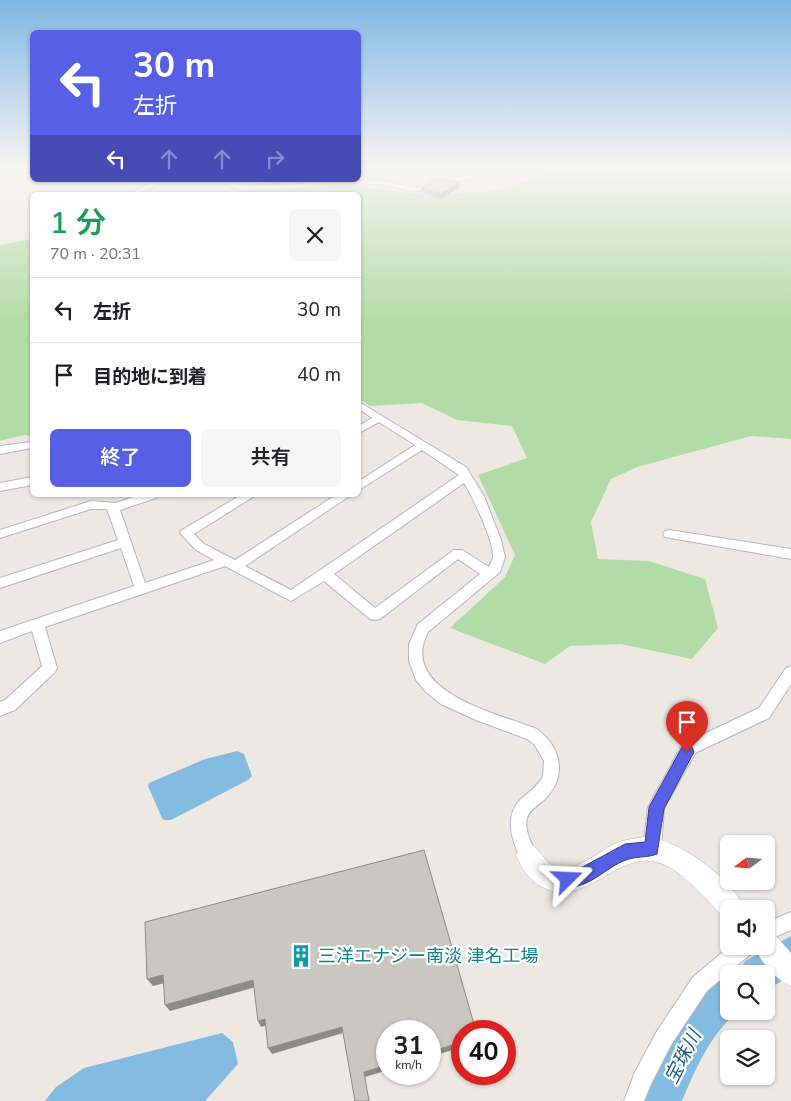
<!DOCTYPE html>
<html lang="ja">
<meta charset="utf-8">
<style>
:root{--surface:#fff;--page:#f6f6f6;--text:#202124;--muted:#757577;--line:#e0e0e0;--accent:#5760e4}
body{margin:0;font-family:"Nunito Sans","Noto Sans JP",sans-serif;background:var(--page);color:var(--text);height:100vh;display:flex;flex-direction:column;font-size:19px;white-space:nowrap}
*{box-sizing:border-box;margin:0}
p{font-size:16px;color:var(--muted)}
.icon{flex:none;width:28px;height:28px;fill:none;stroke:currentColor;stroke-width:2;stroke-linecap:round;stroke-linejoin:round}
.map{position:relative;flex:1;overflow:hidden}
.sheet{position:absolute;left:30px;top:192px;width:331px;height:305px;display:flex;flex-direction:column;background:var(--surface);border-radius:8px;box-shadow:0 1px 4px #0004}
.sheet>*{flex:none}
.banner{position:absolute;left:30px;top:30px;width:331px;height:152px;border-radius:8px;box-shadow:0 1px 4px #0004;background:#5760e4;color:#fff;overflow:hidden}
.needle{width:32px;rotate:254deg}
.fabs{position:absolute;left:720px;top:835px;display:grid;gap:10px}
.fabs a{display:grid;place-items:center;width:55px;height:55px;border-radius:8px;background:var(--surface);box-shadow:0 1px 4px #0004;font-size:25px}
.speed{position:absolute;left:376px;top:1020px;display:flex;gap:10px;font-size:25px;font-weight:700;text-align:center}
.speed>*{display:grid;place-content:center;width:65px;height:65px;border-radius:50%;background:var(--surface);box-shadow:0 1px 4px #0004;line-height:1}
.speed small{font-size:12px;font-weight:400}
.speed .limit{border:8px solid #d22;background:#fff;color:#111}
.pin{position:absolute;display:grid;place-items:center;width:42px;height:42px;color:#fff;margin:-51px -21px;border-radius:50% 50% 50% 0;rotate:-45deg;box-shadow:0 0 5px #0007}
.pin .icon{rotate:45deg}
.me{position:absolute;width:55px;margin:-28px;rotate:69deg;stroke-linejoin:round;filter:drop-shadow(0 0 4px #0008)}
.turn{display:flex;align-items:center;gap:18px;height:105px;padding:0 20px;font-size:22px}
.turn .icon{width:65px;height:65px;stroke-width:2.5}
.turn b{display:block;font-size:35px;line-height:42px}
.lanes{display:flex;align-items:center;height:48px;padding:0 20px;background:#0003;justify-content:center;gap:25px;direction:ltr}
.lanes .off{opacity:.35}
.round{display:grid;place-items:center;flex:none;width:52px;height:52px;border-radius:8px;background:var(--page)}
.headline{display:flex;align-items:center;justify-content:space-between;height:85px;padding:0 20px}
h1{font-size:30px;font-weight:600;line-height:38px;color:#1e9e55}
.button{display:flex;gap:10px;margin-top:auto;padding:10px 20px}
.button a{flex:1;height:58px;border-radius:8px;background:var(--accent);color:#fff;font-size:20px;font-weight:600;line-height:58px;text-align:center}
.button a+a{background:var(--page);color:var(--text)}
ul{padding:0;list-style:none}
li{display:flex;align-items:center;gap:15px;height:65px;padding:0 20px;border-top:1px solid var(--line)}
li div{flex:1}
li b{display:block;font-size:19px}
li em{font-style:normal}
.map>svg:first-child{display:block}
</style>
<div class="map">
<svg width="791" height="1101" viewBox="0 0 791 1101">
<rect width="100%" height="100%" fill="#ede9e2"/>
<path fill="#b1dca5" d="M554,170H791V439L751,436L637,467L611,479L591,522L598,559L649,561L705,579L718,628L692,659L621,644L570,646L545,664L450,628L505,577L515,555L478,475L527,458L512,426L457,420L422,403L370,406L359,399V195H231L256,183L291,181L401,191L419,194L486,192L506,189Z
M32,239V436L24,435L0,441V245Z"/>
<path fill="#83bce0" d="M237,751L244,754L252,776L248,780L171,820H164L162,818L148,786L149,783L205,759Z
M222,1033L233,1042L238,1064L205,1101H45L56,1087L84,1068Z"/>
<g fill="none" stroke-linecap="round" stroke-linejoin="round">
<path fill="#83bce0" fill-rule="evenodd" d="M791,936V976L766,990V974H739L745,961Z
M729,975V1011H738C710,1035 696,1068 682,1101H640C659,1055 680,995 729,975Z"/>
<defs>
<path id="street" d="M485,170L522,172L541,170L522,176L496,172L483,174L466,180L434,183L420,191H410L381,184L247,190L234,188L219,180C229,180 237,185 247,186L381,180L410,187H418L430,180L465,176Z
M158,180H167L136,195H126Z
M359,402L466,467L484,496L501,540L505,557L500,572L428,632C397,692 500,714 537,729C561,747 568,776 545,799C540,804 529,810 527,818C524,831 532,844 537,855L534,861L528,864L522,861C512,841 503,817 521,799C529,792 538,786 543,776L544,761L534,744L527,739L476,720L441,704L427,693L416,680L409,661V644L418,624L480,574L458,559L380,619L375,620L370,619L324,581L291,601L225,566L45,627L57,668L55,672L15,710L0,716V702L5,700L42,666L32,631L0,643V631L134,586L121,548L0,588V578L118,540L107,509H91L0,538V530L91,501L116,503L139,495H158L156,498L120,510L145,583L214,560L196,550L180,533L182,530L241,495H256L194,534L204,544L235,560L336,495H351L245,566L291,590L459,475L422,450L359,490V481L415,445L379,422L359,433V426L372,418L359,409ZM464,483C473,498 493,539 493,556C493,560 490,564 489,567L462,550H454L375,608L334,574Z
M32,442V448L0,454V446Z
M32,477V485L0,491V483Z
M669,530L791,549V559L665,537L663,534L665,531Z
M791,666V684L769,718L697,752L693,757L664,808L661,848L658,854L652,856L646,854L643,848L648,807L681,747L687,742L759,708L786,668Z
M791,912V930L766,941V923Z
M730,946H754L752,953L707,991L671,1045L651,1084L644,1101H624L635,1072L657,1031L693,977Z"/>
<path id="secondary" d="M645,837C676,837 734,880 745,909H729V920L724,918C708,901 683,871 660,863C617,848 586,910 542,887C529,880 522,869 516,855L520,847L528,843C541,848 544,864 557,867C577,872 598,852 614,844C624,840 634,838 645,837Z
M766,931L775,935L791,953V986C776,980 760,961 754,946H766Z"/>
</defs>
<use href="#street" stroke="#b5b6bf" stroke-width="2"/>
<use href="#secondary" stroke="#b5b6bf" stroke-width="1"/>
<use href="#street" fill="#fff" fill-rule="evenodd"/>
<use href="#secondary" fill="#fff" fill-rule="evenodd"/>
</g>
<path fill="#adaba5" d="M460,182V187L441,199L421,192V188Z"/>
<path fill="#8d8b86" d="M460,182V187L441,199V194Z
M163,975L169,982L153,986L147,979Z
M253,980L256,987L170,1011L165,1005Z
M265,1019L268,1025L261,1027L258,1021Z
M342,1027L343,1033L272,1054L268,1048Z
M462,1042V1047L430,1057V1052Z
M388,1065V1070L365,1077L364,1072Z"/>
<path fill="#c9c7c0" stroke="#8d8b86" d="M447,179L460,182L441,194L421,188L435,180Z
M424,850L476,1031H462V1042L430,1052V1031H388V1065L364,1072L369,1101H355L342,1027L268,1048L265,1019L258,1021L253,980L165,1005L163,975L147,979L145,922Z"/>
<linearGradient id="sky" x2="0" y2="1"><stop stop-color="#7fb7e5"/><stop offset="0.52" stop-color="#f7f5f2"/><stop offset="1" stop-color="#f7f5f2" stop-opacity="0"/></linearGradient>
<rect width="791" height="324" fill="url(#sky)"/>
<path fill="#5760e4" stroke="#393e94" d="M687,745L692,747L694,752L664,809L657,854C647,858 636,856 626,860C607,866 584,894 562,885L560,879L562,874L577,870L625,844L645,842L649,807L682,747Z"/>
<defs>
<symbol id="building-bare" viewBox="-9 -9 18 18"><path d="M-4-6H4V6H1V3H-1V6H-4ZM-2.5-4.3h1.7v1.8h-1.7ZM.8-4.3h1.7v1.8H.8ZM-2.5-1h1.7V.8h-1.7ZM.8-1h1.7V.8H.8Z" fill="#0f9aa8" stroke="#fff" stroke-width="2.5" paint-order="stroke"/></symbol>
</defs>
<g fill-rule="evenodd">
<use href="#building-bare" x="285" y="940" width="32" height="32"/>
</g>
<g text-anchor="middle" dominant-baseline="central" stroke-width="4.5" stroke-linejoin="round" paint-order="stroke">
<g font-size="18" fill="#0d838f" stroke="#fff" text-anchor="start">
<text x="318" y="956">三洋エナジー南淡 津名工場</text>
</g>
<g font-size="19" font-style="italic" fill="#1f5a8f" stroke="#fff">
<text transform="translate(683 1057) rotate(-63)">宝珠川</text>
</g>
</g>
</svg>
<div class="fabs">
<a><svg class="needle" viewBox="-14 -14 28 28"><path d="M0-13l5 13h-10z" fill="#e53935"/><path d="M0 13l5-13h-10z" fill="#757577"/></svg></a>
<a><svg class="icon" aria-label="sound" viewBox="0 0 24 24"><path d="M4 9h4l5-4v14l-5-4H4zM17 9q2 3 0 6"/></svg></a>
<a><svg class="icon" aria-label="search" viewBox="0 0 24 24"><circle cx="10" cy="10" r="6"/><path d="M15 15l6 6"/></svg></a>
<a><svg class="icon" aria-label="layers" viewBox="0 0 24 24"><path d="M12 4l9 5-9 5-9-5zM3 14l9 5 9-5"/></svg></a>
</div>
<div class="speed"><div>31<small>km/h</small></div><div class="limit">40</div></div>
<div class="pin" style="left:687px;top:752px;background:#d93025"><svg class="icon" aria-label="arrive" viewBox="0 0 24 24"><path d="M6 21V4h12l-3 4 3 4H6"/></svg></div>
<svg class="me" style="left:568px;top:879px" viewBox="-20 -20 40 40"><path d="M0-17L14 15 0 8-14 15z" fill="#5760e4" stroke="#fff" stroke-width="4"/></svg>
<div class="banner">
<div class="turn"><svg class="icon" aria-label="left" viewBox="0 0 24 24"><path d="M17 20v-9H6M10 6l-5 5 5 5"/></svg><div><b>30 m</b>左折</div></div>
<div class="lanes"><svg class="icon" aria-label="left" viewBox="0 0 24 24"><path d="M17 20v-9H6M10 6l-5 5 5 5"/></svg><svg class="icon off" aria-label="ahead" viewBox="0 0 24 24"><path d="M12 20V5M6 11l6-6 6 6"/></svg><svg class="icon off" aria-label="ahead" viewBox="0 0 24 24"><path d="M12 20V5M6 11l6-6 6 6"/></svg><svg class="icon off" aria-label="right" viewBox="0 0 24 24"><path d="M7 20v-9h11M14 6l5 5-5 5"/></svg></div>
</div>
<section class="sheet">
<div class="headline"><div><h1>1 分</h1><p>70 m · 20:31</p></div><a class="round"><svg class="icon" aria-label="close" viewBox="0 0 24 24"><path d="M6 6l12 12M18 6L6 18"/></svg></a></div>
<ul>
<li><svg class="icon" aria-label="left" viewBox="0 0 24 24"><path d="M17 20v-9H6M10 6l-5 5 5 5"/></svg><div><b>左折</b></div><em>30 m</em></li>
<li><svg class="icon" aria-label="arrive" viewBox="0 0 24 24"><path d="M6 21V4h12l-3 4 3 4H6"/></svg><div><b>目的地に到着</b></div><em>40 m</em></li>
</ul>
<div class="button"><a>終了</a><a>共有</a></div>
</section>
</div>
